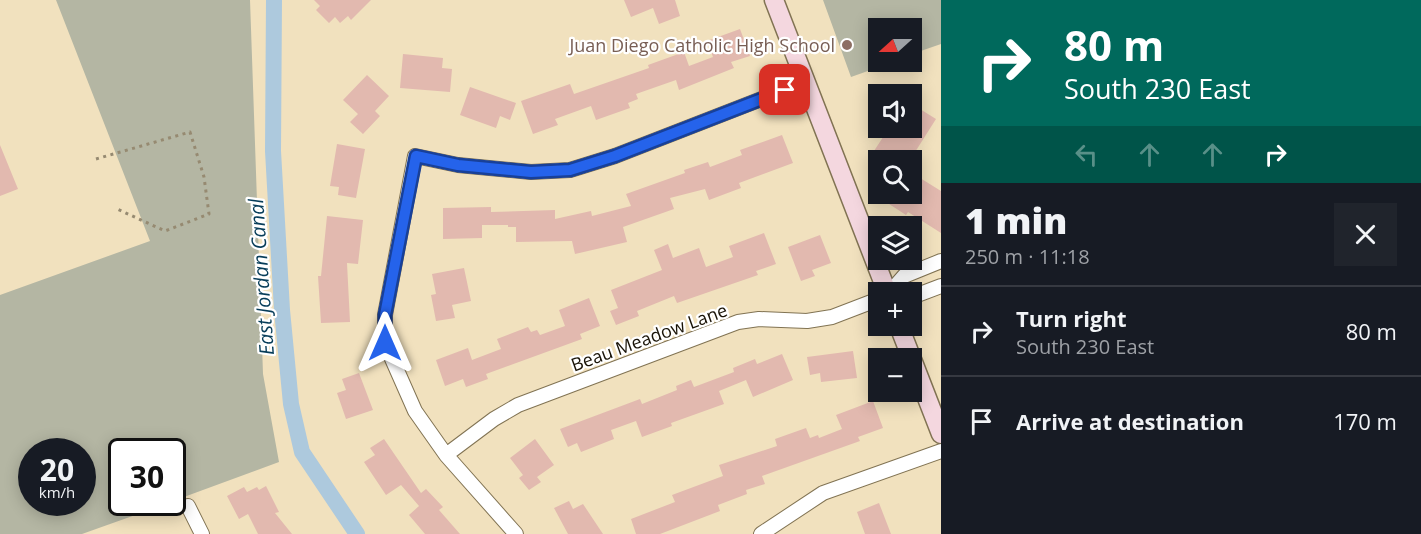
<!DOCTYPE html>
<meta charset="utf-8">
<style>
:root{--surface:#171b24;--page:#20242c;--text:#f1f3f6;--muted:#9ea1a6;--line:#363941}
body{margin:0;font-family:"Open Sans",sans-serif;background:var(--page);color:var(--text);height:100vh;display:flex;flex-direction:column;font-size:22px;white-space:nowrap}
*{box-sizing:border-box;margin:0}
p{font-size:20px;color:var(--muted)}
.icon{flex:none;width:33px;height:33px;fill:none;stroke:currentColor;stroke-width:2;stroke-linecap:round;stroke-linejoin:round}
.map{position:relative;flex:1;overflow:hidden}
.drawer{display:flex;flex-direction:column;background:var(--surface);width:480px}
.drawer>*{flex:none}
.hud{background:#00695c;color:#fff;overflow:hidden}
.needle{width:39px;rotate:249deg}
.buttons{position:absolute;left:868px;top:18px;display:grid;gap:12px}
.buttons a{display:grid;place-items:center;width:54px;height:54px;border-radius:0px;background:var(--surface);box-shadow:0 3px 15px #0003;font-size:30px}
.speed{position:absolute;left:18px;top:438px;display:flex;gap:12px;font-size:30px;font-weight:700;text-align:center}
.speed>*{display:grid;place-content:center;width:78px;height:78px;border-radius:50%;background:var(--surface);box-shadow:0 3px 15px #0003;line-height:1}
.speed small{font-size:15px;font-weight:400}
.speed .limit{border:3px solid #111;border-radius:9px;background:#fff;color:#111}
.pin{position:absolute;display:grid;place-items:center;width:51px;height:51px;color:#fff;margin:-26px;border-radius:12px;box-shadow:0 3px 9px #0006}
.me{position:absolute;width:66px;margin:-33px;rotate:0deg;stroke-linejoin:round;filter:drop-shadow(0 0 4px #0008)}
.turn{display:flex;align-items:center;gap:21px;height:126px;padding:0 24px;font-size:27px}
.turn .icon{width:78px;height:78px;stroke-width:2.5}
.turn b{display:block;font-size:42px;line-height:51px}
.lanes{display:flex;align-items:center;height:57px;padding:0 24px;background:#0003;justify-content:center;gap:30px;direction:ltr}
.lanes .off{opacity:.35}
.round{display:grid;place-items:center;flex:none;width:63px;height:63px;border-radius:0px;background:var(--page)}
.headline{display:flex;align-items:center;justify-content:space-between;height:102px;padding:0 24px}
h1{font-size:36px;font-weight:800;line-height:45px}
ul{padding:0;list-style:none}
li{display:flex;align-items:center;gap:18px;height:90px;padding:0 24px;border-top:2px solid var(--line)}
li div{flex:1}
li b{display:block;font-size:22px}
li em{font-style:normal}
main{display:flex;flex:1;min-height:0}
.map>svg:first-child{display:block}
</style>
<main>
<div class="map">
<svg width="941" height="534" viewBox="0 0 941 534">
<rect width="100%" height="100%" fill="#f1e1be"/>
<path fill="#b4b6a3" fill-rule="evenodd" d="M56,0H250L263,374L279,462L173,501L172,452H122V502L169,503L82,534H0V295L150,241ZM32,452H82V502H32Z
M823,0H941V44L912,54V28H879V62H893L851,77Z"/>
<g fill="none" stroke-linecap="round" stroke-linejoin="round">
<path stroke="#adc9dd" stroke-width="16" d="M274,0L273,151L282,310L291,404L302,452L357,534"/>
</g>
<path fill="#e2b9af" d="M314,0H371L351,20L348,16L340,23L335,17L329,23L316,10L320,6Z
M624,0H675L680,16L659,24L653,8L631,17Z
M740,29L750,56L731,62L734,68L679,90L676,80L636,94L638,99L628,103L630,108L596,120L591,106L555,119L558,125L533,134L521,101L570,84L574,94L649,68L648,65L684,52L689,66L713,57L707,41Z
M403,54L443,58L442,68L452,69L450,92L400,88Z
M367,75L389,96L375,111L380,116L363,134L350,122L358,114L343,100Z
M470,87L516,103L510,120L500,116L496,128L460,115Z
M912,104L936,119L910,160H882L872,154L889,128H912Z
M782,135L793,163L739,183L741,188L709,200L705,189L670,198L674,209L623,227L627,242L575,254L572,241L516,242V227H508V225H482V238L443,239V208L491,207V212L555,210V219L591,211L592,216L631,206L626,194L685,173L684,170L708,162L710,167L742,155L740,150Z
M337,144L365,149L356,198L338,195L339,187L330,186Z
M0,145L18,189L0,196Z
M912,173L941,191V233L908,212L906,215L886,202L891,194H912Z
M327,216L363,220L358,264L347,263L350,322L321,323L318,276H321Z
M764,233L776,264L756,271L758,275L677,303L674,296L637,311L639,316L616,325L610,311L618,308L611,290L662,270L654,250L668,244L673,258L699,248L706,267L733,257L729,246Z
M820,235L831,263L812,270L815,276L801,281L788,247Z
M464,268L471,301L452,305L455,318L436,321L431,295L436,294L432,274Z
M589,298L600,326L580,334L582,339L486,374L488,379L466,387L463,379L445,386L436,360L468,348L472,360L501,349L497,339L528,327L531,332L537,330L540,335L565,326L559,310Z
M853,351L857,378L821,382L820,373L810,375L807,357Z
M782,354L793,380L753,397L746,380L719,391L724,404L671,423L672,426L642,437L636,421L611,430L614,439L581,452L577,443L568,447L560,429L640,399L642,404L677,390L676,386L691,380L694,387L734,372L733,368L755,359L757,364Z
M359,373L373,410L346,419L337,393L346,390L342,379Z
M873,401L883,428L858,437L860,441L762,476L765,484L746,490L747,494L718,505L720,511L660,534H636L631,519L675,502L672,495L723,476L719,465L777,446L775,439L806,428L810,438L818,435L819,438L842,429L836,415Z
M384,439L421,493L426,489L443,507L439,510L460,534H425L409,515L419,506L401,485L386,495L364,462L375,455L370,448Z
M535,439L554,465L537,477L541,482L529,490L519,478L523,475L510,458Z
M266,486L279,512L275,513L292,534H258L248,514L239,519L227,496L244,487L247,492L257,487L259,490Z
M569,501L573,509L583,504L603,534H568L554,508Z
M879,503L891,534H865L857,512Z"/>
<g fill="none" stroke-linecap="round" stroke-linejoin="round">
<defs>
<path id="street" d="M890,292L904,276L941,261
M912,297L941,286
M446,455L494,419L518,405L738,322L759,319L807,321L832,317L879,299
M188,506L202,534
M516,534L446,455L415,411L385,343V315L415,156L458,165L531,172L570,170L615,156L805,82
M761,534L823,493L941,451"/>
<path id="secondary" d="M774,0L887,292
M899,326L941,434"/>
</defs>
<use href="#street" stroke="#817353" stroke-width="16"/>
<use href="#secondary" stroke="#817353" stroke-width="21"/>
<path stroke="#968a71" stroke-width="3" stroke-dasharray="3 4.5" stroke-linecap="butt" d="M96,159L190,132L204,177L209,214L165,231L115,208"/>
<use href="#street" stroke="#fff" stroke-width="14"/>
<use href="#secondary" stroke="#f4d7df" stroke-width="18"/>
</g>
<g fill="none" stroke-linecap="round" stroke-linejoin="round">
<defs>
<path id="route" d="M385,343V315L416,156L458,165L531,172L570,170L615,156L785,90"/>
</defs>
<use href="#route" stroke="#184099" stroke-width="15"/>
<use href="#route" stroke="#2563eb" stroke-width="10"/>
</g>
<circle fill="#8d6e63" stroke="#fff" stroke-width="2" cx="847" cy="45" r="6"/>
<g text-anchor="middle" dominant-baseline="central" stroke-width="4.5" stroke-linejoin="round" paint-order="stroke">
<g font-size="18" fill="#785e54" stroke="#fff" text-anchor="end">
<text x="835" y="45">Juan Diego Catholic High School</text>
</g>
<g font-size="18" fill="#191307" stroke="#fff">
<text transform="translate(649 337) rotate(-20)">Beau Meadow Lane</text>
</g>
<g font-size="20" font-style="italic" fill="#073d59" stroke="#fff">
<text transform="translate(261 277) rotate(-94)">East Jordan Canal</text>
</g>
</g>
</svg>
<div class="buttons">
<a><svg class="needle" viewBox="-14 -14 28 28"><path d="M0-13l5 13h-10z" fill="#e53935"/><path d="M0 13l5-13h-10z" fill="#9ea1a6"/></svg></a>
<a><svg class="icon" aria-label="sound" viewBox="0 0 24 24"><path d="M4 9h4l5-4v14l-5-4H4zM17 9q2 3 0 6"/></svg></a>
<a><svg class="icon" aria-label="search" viewBox="0 0 24 24"><circle cx="10" cy="10" r="6"/><path d="M15 15l6 6"/></svg></a>
<a><svg class="icon" aria-label="layers" viewBox="0 0 24 24"><path d="M12 4l9 5-9 5-9-5zM3 14l9 5 9-5"/></svg></a>
<a>+</a>
<a>−</a>
</div>
<div class="speed"><div>20<small>km/h</small></div><div class="limit">30</div></div>
<div class="pin" style="left:785px;top:90px;background:#d93025"><svg class="icon" aria-label="arrive" viewBox="0 0 24 24"><path d="M6 21V4h12l-3 4 3 4H6"/></svg></div>
<svg class="me" style="left:385px;top:343px" viewBox="-20 -20 40 40"><path d="M0-17L14 15 0 8-14 15z" fill="#2563eb" stroke="#fff" stroke-width="4"/></svg>
</div>
<section class="drawer">
<div class="hud">
<div class="turn"><svg class="icon" aria-label="right" viewBox="0 0 24 24"><path d="M7 20v-9h11M14 6l5 5-5 5"/></svg><div><b>80 m</b>South 230 East</div></div>
<div class="lanes"><svg class="icon off" aria-label="left" viewBox="0 0 24 24"><path d="M17 20v-9H6M10 6l-5 5 5 5"/></svg><svg class="icon off" aria-label="ahead" viewBox="0 0 24 24"><path d="M12 20V5M6 11l6-6 6 6"/></svg><svg class="icon off" aria-label="ahead" viewBox="0 0 24 24"><path d="M12 20V5M6 11l6-6 6 6"/></svg><svg class="icon" aria-label="right" viewBox="0 0 24 24"><path d="M7 20v-9h11M14 6l5 5-5 5"/></svg></div>
</div>
<div class="headline"><div><h1>1 min</h1><p>250 m · 11:18</p></div><a class="round"><svg class="icon" aria-label="close" viewBox="0 0 24 24"><path d="M6 6l12 12M18 6L6 18"/></svg></a></div>
<ul>
<li><svg class="icon" aria-label="right" viewBox="0 0 24 24"><path d="M7 20v-9h11M14 6l5 5-5 5"/></svg><div><b>Turn right</b><p>South 230 East</p></div><em>80 m</em></li>
<li><svg class="icon" aria-label="arrive" viewBox="0 0 24 24"><path d="M6 21V4h12l-3 4 3 4H6"/></svg><div><b>Arrive at destination</b></div><em>170 m</em></li>
</ul>
</section>
</main>
